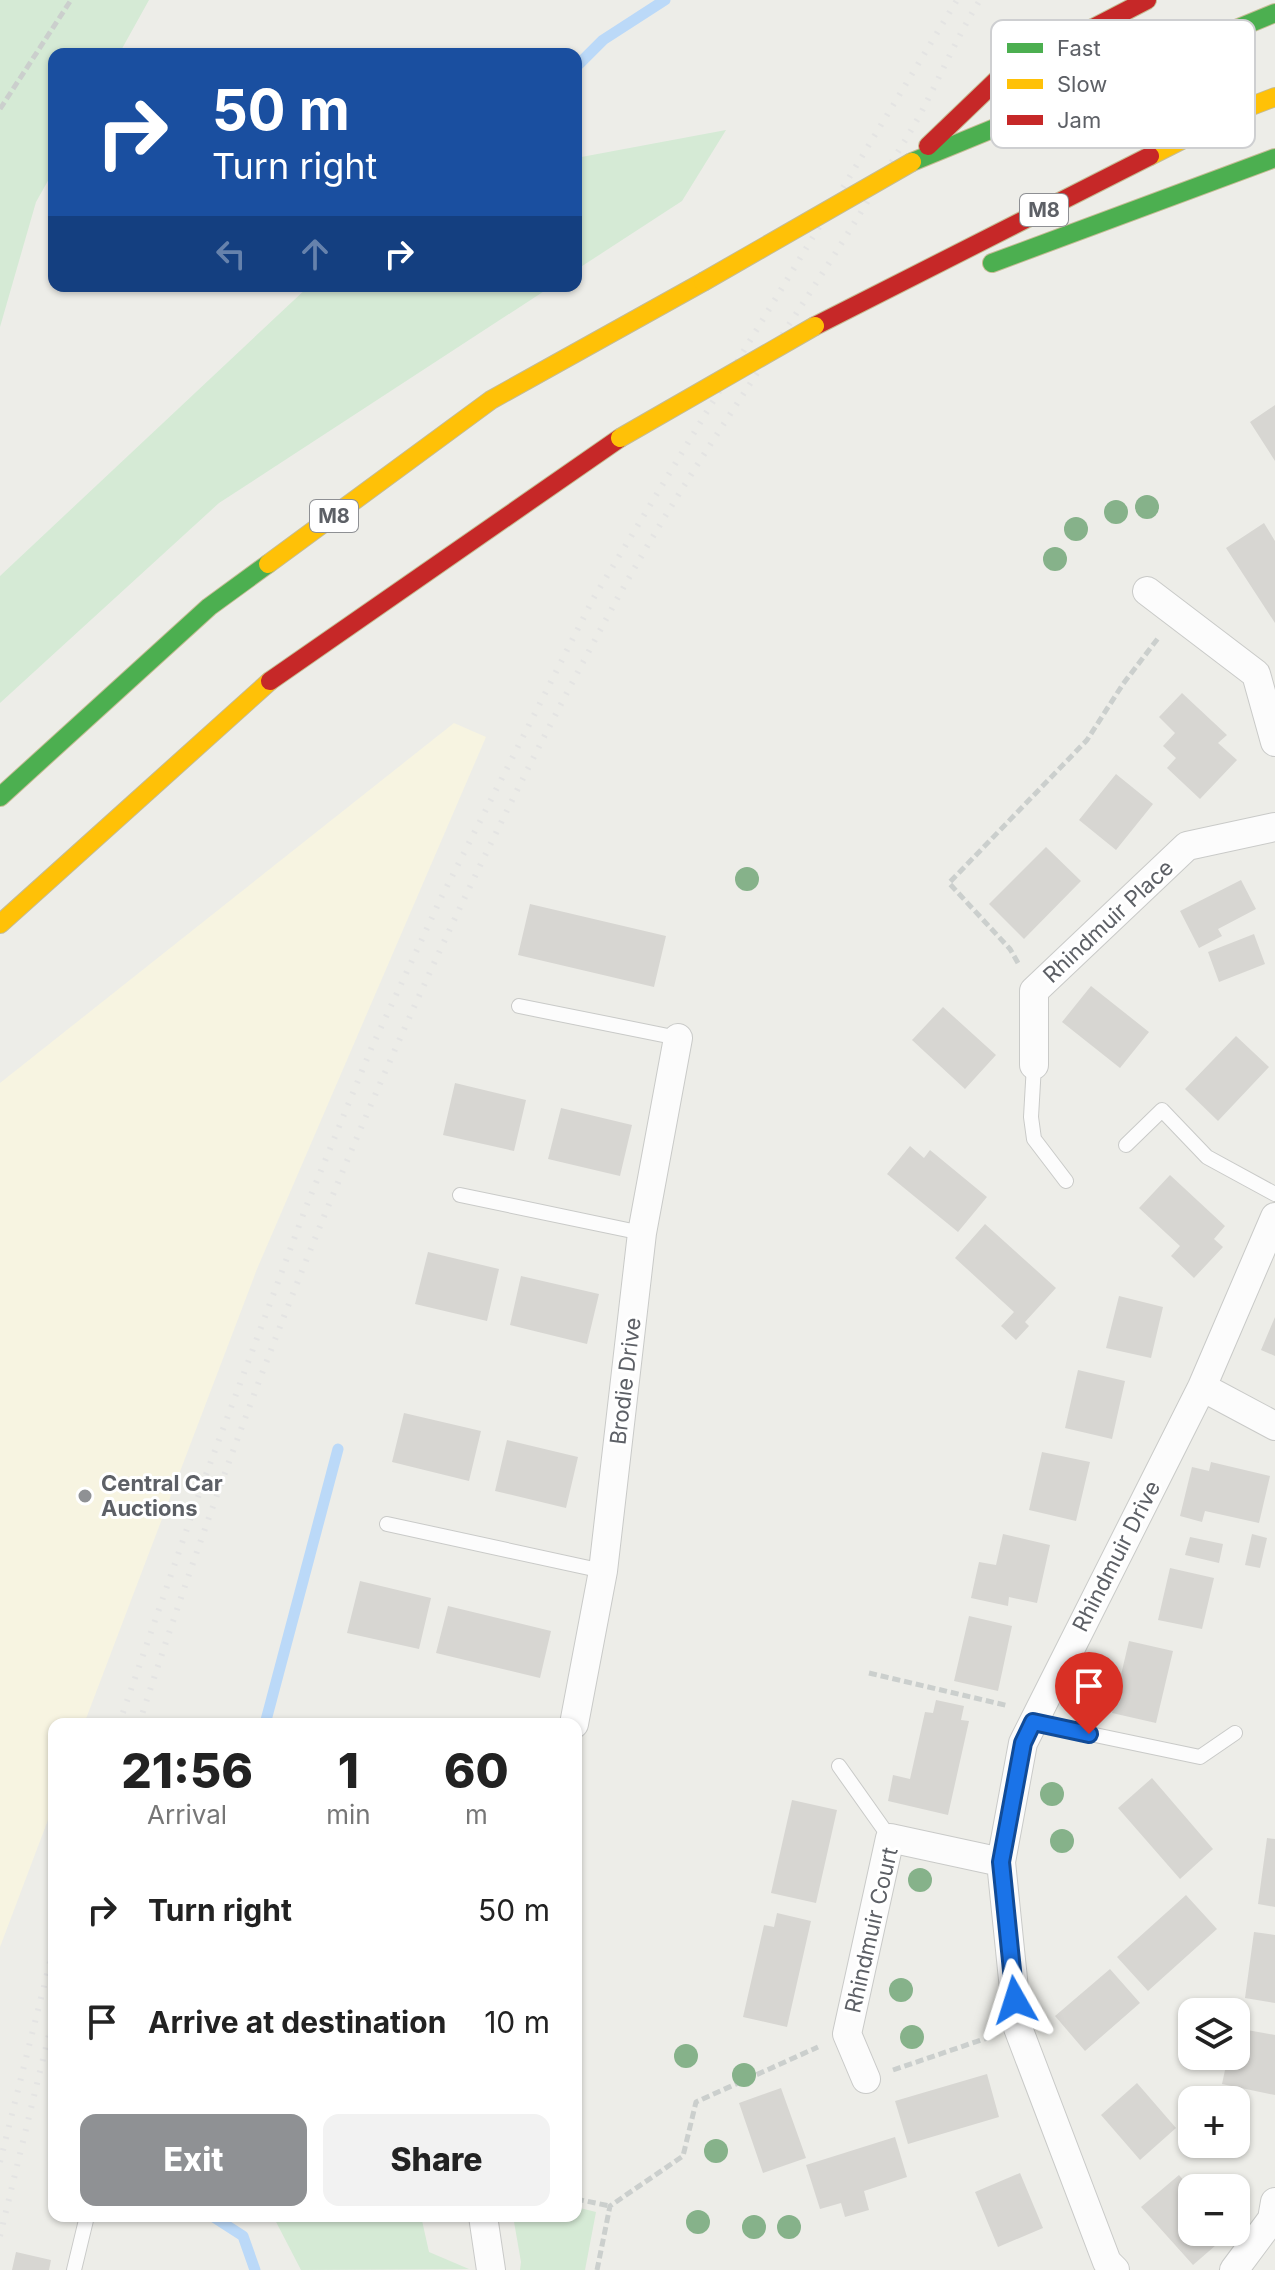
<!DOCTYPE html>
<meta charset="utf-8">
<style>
:root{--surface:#fff;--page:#f2f2f2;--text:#222;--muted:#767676;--accent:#8f9194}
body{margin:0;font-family:Inter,sans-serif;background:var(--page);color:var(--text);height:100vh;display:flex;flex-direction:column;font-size:30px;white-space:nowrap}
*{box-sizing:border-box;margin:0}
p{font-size:26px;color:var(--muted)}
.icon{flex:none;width:44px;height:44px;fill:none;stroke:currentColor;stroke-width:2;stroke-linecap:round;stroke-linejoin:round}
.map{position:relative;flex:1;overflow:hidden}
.details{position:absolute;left:48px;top:1718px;width:534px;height:504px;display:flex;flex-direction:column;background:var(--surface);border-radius:16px;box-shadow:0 2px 6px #0004}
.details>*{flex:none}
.guide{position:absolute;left:48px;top:48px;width:534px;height:244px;border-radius:16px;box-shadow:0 2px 6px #0004;background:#1a4fa0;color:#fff;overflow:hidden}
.fabs{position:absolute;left:1178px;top:1998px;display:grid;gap:16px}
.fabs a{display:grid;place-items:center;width:72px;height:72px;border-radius:16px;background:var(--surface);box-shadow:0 2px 6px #0004;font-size:40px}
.pin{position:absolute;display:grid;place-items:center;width:68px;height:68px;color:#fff;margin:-82px -34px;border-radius:50% 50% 50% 0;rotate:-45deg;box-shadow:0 0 8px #0007}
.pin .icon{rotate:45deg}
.me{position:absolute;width:88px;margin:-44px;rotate:354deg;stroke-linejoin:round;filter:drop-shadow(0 0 6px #0008)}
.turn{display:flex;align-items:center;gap:28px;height:168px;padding:0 32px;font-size:36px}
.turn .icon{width:104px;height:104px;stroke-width:2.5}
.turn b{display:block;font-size:56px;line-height:68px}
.lanes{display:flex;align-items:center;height:76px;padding:0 32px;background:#0003;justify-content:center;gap:40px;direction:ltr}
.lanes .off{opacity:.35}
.eta{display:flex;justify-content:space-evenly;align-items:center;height:136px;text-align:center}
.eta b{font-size:48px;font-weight:800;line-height:56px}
.primary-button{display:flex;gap:16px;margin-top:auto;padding:16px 32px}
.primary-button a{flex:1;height:92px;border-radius:16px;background:var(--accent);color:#fff;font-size:32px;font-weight:800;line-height:92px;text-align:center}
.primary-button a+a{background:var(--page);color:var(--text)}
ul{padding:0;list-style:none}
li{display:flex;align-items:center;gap:24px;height:112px;padding:0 32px}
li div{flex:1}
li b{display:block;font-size:30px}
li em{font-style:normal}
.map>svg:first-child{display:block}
</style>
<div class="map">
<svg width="1275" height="2270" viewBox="0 0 1275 2270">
<rect width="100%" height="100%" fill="#edede8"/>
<path fill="#f7f4e1" d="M454,723L486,737L257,1269L84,1724H54V1804L0,1947V1083Z"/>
<path fill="#d5ead5" d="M0,0H149L119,54H54V170L36,202L0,327Z
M726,130L682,201L576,270V158Z
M309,286H552L219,503L0,703V576Z
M576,2207L596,2212L585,2270H520L521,2262L513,2216H576Z
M273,2216H421L429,2252L469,2269L301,2270Z"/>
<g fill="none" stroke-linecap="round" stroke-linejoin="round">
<path stroke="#bbd9f8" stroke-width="11" d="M576,67L603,40L665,0
M265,1724L338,1449
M212,2216L243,2236L255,2270"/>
</g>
<path fill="#d7d6d2" d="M1275,405V461L1250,422Z
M1264,523L1275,541V623L1226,548Z
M1182,693L1227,735L1218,743L1237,760L1200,799L1167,768L1176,758L1163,746L1175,733L1159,717Z
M1116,774L1153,804L1116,850L1079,820Z
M1046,847L1081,881L1024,939L989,904Z
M1241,880L1256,909L1218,929L1222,936L1199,948L1180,911Z
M530,904L666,936L654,987L518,955Z
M1254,934L1265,964L1219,982L1208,952Z
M1091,986L1149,1032L1120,1068L1062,1022Z
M943,1007L996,1055L965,1089L912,1040Z
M1236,1036L1269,1067L1218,1121L1185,1089Z
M455,1083L526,1100L514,1151L443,1135Z
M561,1108L632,1125L620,1176L548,1159Z
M910,1146L924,1158L930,1150L987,1197L958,1232L887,1174Z
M1170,1175L1225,1226L1214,1239L1223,1247L1194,1278L1171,1256L1180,1246L1139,1208Z
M985,1224L1056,1288L1025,1322L1029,1326L1016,1340L1001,1326L1014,1312L955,1258Z
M428,1252L499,1269L487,1321L415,1304Z
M521,1276L599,1294L587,1344L510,1325Z
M1119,1296L1163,1307L1151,1358L1106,1348Z
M1275,1317V1356L1261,1350Z
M1078,1370L1125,1381L1112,1439L1065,1428Z
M404,1413L481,1431L469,1481L392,1462Z
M507,1440L578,1457L566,1508L495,1491Z
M1042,1452L1090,1462L1076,1521L1029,1510Z
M1211,1462L1270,1476L1259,1523L1205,1511L1202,1522L1180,1516L1192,1467L1209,1471Z
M1003,1534L1050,1545L1037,1603L1009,1597L1008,1606L971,1598L979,1562L996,1565Z
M1252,1534L1267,1538L1260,1568L1245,1565Z
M1190,1537L1223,1544L1219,1563L1185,1555Z
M1170,1568L1214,1578L1202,1629L1158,1620Z
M360,1581L431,1598L419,1649L347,1633Z
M448,1606L551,1631L540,1678L436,1653Z
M969,1616L1012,1626L998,1691L954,1681Z
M1129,1641L1173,1651L1156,1723L1112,1713Z
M936,1700L964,1706L961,1720L969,1721L948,1815L888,1801L893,1775L910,1779L925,1712L933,1713Z
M1152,1778L1213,1849L1180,1879L1118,1808Z
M792,1800L837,1810L816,1903L771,1893Z
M1267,1838L1275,1839V1907L1258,1904Z
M1186,1895L1217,1929L1148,1991L1117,1957Z
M777,1913L811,1921L787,2027L743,2017L764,1925L774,1927Z
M1254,1932L1275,1935V2003L1245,1998Z
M1110,1969L1140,2003L1085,2051L1055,2016Z
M1247,2030L1275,2035V2095L1222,2084L1228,2056H1236V2047L1243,2048Z
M987,2074L999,2117L908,2144L895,2101Z
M1137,2083L1176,2128L1140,2160L1101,2115Z
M781,2088L806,2158L763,2173L739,2103Z
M895,2137L907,2177L864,2191L869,2210L845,2217L841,2203L820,2209L806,2165Z
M1020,2173L1043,2228L998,2247L975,2192Z
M1179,2175L1192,2190V2232H1231L1193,2265L1141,2207Z
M16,2252L51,2260L49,2270H12Z"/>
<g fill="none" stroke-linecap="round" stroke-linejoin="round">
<defs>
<path id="lane" d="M519,1006L678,1038
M1034,1065L1031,1117L1034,1139L1066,1181
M1126,1145L1162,1110L1207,1157L1275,1194
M460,1195L642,1233
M387,1524L603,1571
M1033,1722L1200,1757L1235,1733
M839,1766L890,1838
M74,2270L87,2216"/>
<path id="street" d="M1147,591L1256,674L1275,742
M1034,1065V991L1187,846L1275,827
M1202,1387L1275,1426
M574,1724L603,1571L642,1233L678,1038
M866,2079L847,2034L890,1838L1001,1862
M483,2216L491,2270
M1115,2270L1107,2262L1018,2028L1001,1862L1023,1743L1202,1387L1275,1217
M1234,2270L1272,2219L1275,2202"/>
<path id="fast" d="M912,162L1275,13
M992,263L1275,158
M0,797L209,607L268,564"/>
<path id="slow" d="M1150,156L1241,110L1275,97
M268,564L491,400L703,282
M0,924L270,681"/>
<path id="jam" d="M928,146L1002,75L1147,0
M815,326L1150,156
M270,681L620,438"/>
</defs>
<use href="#lane" stroke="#c9cac8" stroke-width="16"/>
<use href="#street" stroke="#c9cac8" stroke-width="30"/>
<use href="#fast" stroke="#c5bc94" stroke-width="20"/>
<use href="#slow" stroke="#c5bc94" stroke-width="20"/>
<use href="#jam" stroke="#c5bc94" stroke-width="20"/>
<path stroke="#cbcfcd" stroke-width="5" stroke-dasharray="8 4" stroke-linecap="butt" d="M0,109L71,0
M1018,963L1010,949L949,883L1087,740L1123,684L1159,637
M869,1673L1009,1706
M893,2070L990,2037
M576,2199L610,2206
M597,2270L610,2206L683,2156L696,2102L818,2047"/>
<use href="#lane" stroke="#fcfcfc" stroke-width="14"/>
<use href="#street" stroke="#fcfcfc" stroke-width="28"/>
<use href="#fast" stroke="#4caf50" stroke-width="18"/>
<use href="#slow" stroke="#ffc107" stroke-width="18"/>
<use href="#jam" stroke="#c62828" stroke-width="18"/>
<path stroke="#e4e4e3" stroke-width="6" stroke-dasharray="2 10" stroke-linecap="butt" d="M119,1724L204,1480L306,1207L371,1049L441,898L593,599L957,0
M139,1724C263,1340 417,967 610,612C688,467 787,335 872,194C887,169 903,145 917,120C939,80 956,38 980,0
M0,2162L54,1946
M0,2236L54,2014"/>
<defs>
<path id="slow-bridge" d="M703,282L912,162
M620,438L815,326"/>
</defs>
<use href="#slow-bridge" stroke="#c5bc94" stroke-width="20" stroke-linecap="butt"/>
<use href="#slow-bridge" stroke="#ffc107" stroke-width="18"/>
</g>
<g fill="#86b28a">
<circle cx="1147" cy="507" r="12"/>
<circle cx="1116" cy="512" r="12"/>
<circle cx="1076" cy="529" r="12"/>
<circle cx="1055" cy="559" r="12"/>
<circle cx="747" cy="879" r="12"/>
<circle cx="1052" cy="1794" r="12"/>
<circle cx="1062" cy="1841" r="12"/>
<circle cx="920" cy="1880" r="12"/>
<circle cx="901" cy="1990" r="12"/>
<circle cx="912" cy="2037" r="12"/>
<circle cx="686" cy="2056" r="12"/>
<circle cx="744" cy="2075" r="12"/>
<circle cx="716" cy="2151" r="12"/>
<circle cx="698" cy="2222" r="12"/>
<circle cx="754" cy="2227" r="12"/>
<circle cx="789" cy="2227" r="12"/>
</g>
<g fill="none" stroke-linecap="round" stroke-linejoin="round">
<defs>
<path id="route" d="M1015,2000L1001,1862L1023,1743L1033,1722L1089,1734"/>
</defs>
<use href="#route" stroke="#114b97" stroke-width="20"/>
<use href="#route" stroke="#1a73e8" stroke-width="14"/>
</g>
<circle fill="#8f9194" stroke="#fff" stroke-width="3" cx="85" cy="1496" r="8"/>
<g text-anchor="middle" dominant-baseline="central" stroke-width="6" stroke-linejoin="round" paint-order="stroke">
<g fill="#fff" stroke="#8e9094" stroke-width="2">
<rect x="1020" y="194" width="48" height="32" rx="6"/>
<rect x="310" y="500" width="48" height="32" rx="6"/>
</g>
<g font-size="20" font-weight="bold" fill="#5d6066">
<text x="1044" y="210">M8</text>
<text x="334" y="516">M8</text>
</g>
<g font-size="22" fill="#5d6066" stroke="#fff">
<text transform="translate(1108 921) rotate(-43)">Rhindmuir Place</text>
<text transform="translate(625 1381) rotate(-83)">Brodie Drive</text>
<text transform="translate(1116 1556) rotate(-63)">Rhindmuir Drive</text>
<text transform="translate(871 1930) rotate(-77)">Rhindmuir Court</text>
</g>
<g font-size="22" font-weight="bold" fill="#5d6066" stroke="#fff" text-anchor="start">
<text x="101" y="1483">Central Car<tspan x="101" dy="25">Auctions</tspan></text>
</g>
</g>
<rect x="991" y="20" width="264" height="128" rx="12" fill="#fff" stroke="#cecfd1" stroke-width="2"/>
<rect x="1007" y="43" width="36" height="10" fill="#4caf50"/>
<rect x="1007" y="79" width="36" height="10" fill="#ffc107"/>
<rect x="1007" y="115" width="36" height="10" fill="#c62828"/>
<g font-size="22" fill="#5d6066">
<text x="1057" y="56">Fast</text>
<text x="1057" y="92">Slow</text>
<text x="1057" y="128">Jam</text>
</g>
</svg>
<div class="fabs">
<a><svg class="icon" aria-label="layers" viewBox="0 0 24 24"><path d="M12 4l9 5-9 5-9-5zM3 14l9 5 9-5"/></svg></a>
<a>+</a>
<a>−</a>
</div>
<div class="pin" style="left:1089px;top:1734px;background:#d93025"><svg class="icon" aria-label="arrive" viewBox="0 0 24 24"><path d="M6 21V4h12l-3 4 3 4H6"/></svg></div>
<svg class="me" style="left:1015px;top:2000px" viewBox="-20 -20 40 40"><path d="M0-17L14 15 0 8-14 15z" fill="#1a73e8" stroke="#fff" stroke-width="4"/></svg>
<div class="guide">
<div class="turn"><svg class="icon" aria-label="right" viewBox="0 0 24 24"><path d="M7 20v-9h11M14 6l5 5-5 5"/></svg><div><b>50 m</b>Turn right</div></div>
<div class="lanes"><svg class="icon off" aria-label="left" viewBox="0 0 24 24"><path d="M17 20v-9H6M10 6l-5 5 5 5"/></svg><svg class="icon off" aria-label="ahead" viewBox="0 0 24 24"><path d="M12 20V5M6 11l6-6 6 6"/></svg><svg class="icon" aria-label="right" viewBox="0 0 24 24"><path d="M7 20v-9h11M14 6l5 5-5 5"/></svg></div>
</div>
<section class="details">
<div class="eta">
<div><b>21:56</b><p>Arrival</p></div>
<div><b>1</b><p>min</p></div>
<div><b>60</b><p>m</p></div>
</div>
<ul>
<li><svg class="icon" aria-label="right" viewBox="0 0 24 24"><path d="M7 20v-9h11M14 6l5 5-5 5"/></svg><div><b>Turn right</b></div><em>50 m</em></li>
<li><svg class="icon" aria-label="arrive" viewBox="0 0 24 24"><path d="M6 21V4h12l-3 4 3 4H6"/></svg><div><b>Arrive at destination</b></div><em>10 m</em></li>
</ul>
<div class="primary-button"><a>Exit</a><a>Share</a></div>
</section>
</div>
